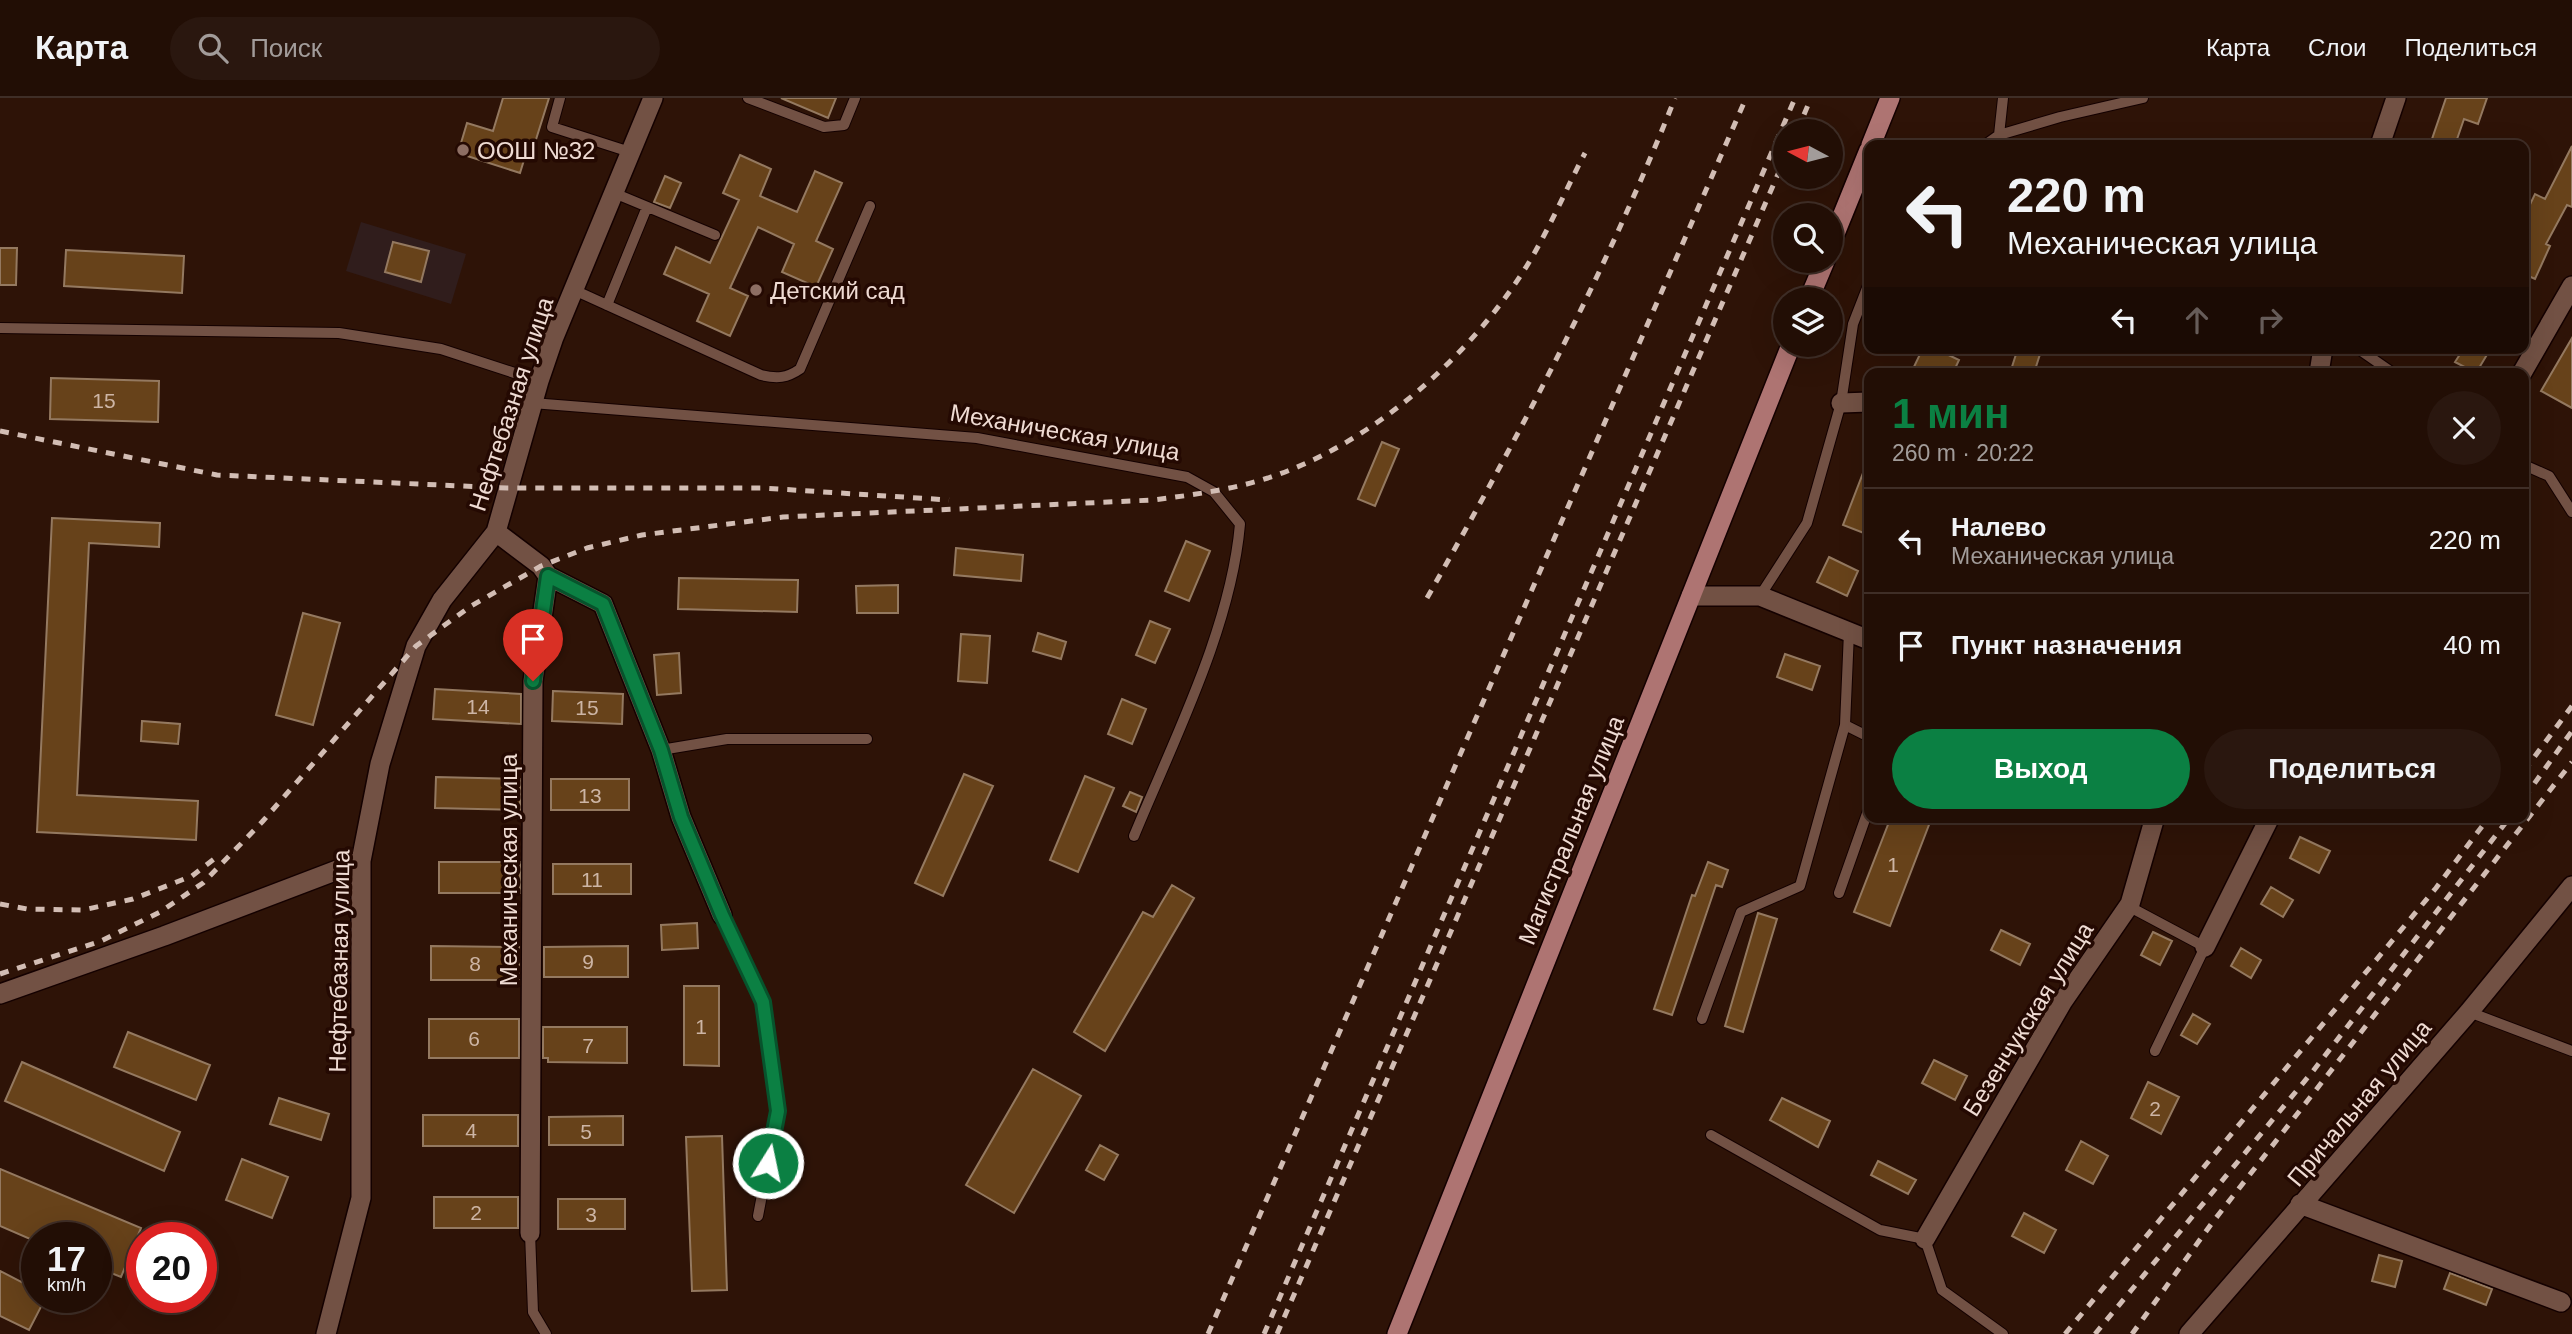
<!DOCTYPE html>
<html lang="ru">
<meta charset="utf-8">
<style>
:root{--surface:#220e05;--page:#2a170f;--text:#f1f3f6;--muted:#a29c9a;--line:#3f2e27;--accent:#0b8043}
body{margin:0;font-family:Arial,sans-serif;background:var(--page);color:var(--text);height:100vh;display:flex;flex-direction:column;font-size:26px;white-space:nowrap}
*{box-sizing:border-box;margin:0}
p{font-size:23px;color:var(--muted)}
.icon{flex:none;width:38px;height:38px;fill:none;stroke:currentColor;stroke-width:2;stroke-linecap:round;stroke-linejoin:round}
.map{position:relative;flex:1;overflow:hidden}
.panel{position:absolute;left:1864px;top:270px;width:665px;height:455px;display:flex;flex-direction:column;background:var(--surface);border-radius:14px;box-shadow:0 7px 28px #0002,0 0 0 2px var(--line)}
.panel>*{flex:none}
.banner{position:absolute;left:1864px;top:42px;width:665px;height:214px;border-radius:14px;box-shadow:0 7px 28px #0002,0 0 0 2px var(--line);background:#220e05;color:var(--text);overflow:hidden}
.needle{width:46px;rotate:277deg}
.tools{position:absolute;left:1773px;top:21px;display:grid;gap:14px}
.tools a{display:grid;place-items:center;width:70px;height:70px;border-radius:50%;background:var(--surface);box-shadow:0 7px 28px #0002,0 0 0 2px var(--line);font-size:35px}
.speed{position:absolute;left:21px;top:1124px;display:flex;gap:14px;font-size:35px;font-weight:700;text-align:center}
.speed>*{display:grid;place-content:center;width:91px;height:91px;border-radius:50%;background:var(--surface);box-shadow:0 7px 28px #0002,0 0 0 2px var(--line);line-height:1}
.speed small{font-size:18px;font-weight:400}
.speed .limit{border:10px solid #d22;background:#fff;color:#111}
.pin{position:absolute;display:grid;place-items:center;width:60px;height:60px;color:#fff;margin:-72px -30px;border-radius:50% 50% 50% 0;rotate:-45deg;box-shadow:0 0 7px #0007}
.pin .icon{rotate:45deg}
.me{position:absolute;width:77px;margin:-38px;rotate:10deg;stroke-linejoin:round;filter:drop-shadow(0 0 5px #0008)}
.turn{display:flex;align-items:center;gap:24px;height:147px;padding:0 28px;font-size:32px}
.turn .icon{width:91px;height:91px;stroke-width:2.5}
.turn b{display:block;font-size:49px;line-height:60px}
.lanes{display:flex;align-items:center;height:66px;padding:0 28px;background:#0003;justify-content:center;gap:35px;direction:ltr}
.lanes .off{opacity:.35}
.round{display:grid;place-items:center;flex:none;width:74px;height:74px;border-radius:37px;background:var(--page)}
.overview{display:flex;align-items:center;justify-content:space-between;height:119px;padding:0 28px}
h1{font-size:42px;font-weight:700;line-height:52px;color:var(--accent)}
.button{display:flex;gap:14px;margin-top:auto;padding:14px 28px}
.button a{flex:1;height:80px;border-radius:42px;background:var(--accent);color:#fff;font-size:28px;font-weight:700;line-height:80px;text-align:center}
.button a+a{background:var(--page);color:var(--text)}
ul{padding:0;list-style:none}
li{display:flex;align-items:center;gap:21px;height:105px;padding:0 28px;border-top:2px solid var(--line)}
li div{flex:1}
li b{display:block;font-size:26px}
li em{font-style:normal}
header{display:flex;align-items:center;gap:42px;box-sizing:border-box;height:98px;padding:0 35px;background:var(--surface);border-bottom:2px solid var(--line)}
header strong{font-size:33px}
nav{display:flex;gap:38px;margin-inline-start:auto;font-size:24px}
.search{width:490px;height:63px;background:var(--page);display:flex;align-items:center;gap:18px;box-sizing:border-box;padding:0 24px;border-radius:38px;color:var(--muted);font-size:26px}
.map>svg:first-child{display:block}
</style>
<header>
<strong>Карта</strong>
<div class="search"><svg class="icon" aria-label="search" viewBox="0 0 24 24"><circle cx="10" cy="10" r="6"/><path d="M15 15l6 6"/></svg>Поиск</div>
<nav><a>Карта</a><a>Слои</a><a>Поделиться</a></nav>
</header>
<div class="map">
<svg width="2572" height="1236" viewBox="0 0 2572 1236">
<rect width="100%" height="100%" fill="#2e1307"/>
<path fill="#301d1c" d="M361,124L466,156L451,206L346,173Z"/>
<path fill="#67421a" stroke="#947960" stroke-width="2" d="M503,0H549L533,51L528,49L520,75L458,55L467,25L493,33Z
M781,0H836L828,20Z
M2446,0H2487L2478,26L2464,21L2455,47L2431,44Z
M2572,48V109L2567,107L2546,146L2550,148L2535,181L2524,176V119L2535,96L2545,101Z
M740,57L771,71L760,98L797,114L815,73L842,85L816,143L833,151L816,189L782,174L794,146L758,129L730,190L748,198L730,238L697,223L709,196L664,176L676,149L710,165L739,102L723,95Z
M665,78L681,85L670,110L654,104Z
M393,144L429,153L421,184L385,174Z
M0,150H17L16,187H0Z
M66,152L184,158L182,195L64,188Z
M2572,240V310L2541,293Z
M1923,250H1934L1959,262L1953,275H1911Z
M2018,250L2041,253L2034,275H2010Z
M2464,250H2491L2476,275L2455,264Z
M51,280L159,283L158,324L50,321Z
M1382,344L1399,351L1375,408L1358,401Z
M1868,362L1869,363V437L1843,427Z
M52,420L160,425L159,449L89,445L77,697L198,703L196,742L37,734Z
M1186,443L1210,453L1189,503L1165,493Z
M956,450L1023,457L1021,483L954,477Z
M1829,459L1858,473L1847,498L1817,484Z
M679,480L798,482L797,514L678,511Z
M898,487V515H857L856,488Z
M303,515L340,525L313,627L276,617Z
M1150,523L1170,531L1155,565L1136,557Z
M1038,535L1066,544L1061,561L1033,553Z
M961,536L990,538L987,585L958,583Z
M679,555L681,595L657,597L654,557Z
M1785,556L1820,568L1812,592L1777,579Z
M435,591L521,596V626L433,621Z
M553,593L623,596L622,626L552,623Z
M1122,601L1146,611L1132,646L1108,636Z
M142,623L180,626L178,646L141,643Z
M964,676L993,688L943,798L915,785Z
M1085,678L1114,690L1078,774L1050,762Z
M436,679L520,681V712L435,710Z
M551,681H629V712H551Z
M1130,694L1142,699L1136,714L1123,708Z
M1891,719H1932L1890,828L1854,814Z
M2300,739L2330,753L2319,775L2290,760Z
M439,764H520V795H439Z
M1708,764L1728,772L1722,789L1716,787L1672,917L1654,911L1692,797L1695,798Z
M553,766H631V796H553Z
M1172,787L1194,800L1105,953L1074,934L1143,814L1153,819Z
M2271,789L2293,802L2283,819L2261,806Z
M1758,815L1777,821L1743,934L1725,928Z
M697,825L698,850L662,852L661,827Z
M2001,832L2030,846L2020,867L1991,852Z
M2153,834L2172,843L2160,867L2141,857Z
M431,848L519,849V882H431Z
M628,848V879H544V849Z
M2241,850L2261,862L2251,880L2231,868Z
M684,888H719V968L684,967Z
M2193,916L2210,926L2197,946L2181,937Z
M429,921H519V960H429Z
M543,929H627V965L548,964V960H543Z
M128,934L210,967L196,1002L114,969Z
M1934,962L1967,978L1955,1002L1922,985Z
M22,964L180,1034L164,1073L5,1003Z
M1033,971L1081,998L1014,1115L966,1087Z
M2148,984L2179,999L2161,1036L2131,1020Z
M279,1000L329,1016L321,1042L270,1026Z
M1782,1000L1830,1023L1818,1049L1770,1022Z
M423,1017H518V1048H423Z
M623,1018V1047H549V1019Z
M722,1038L727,1192L692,1193L686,1039Z
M2081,1043L2108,1058L2093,1086L2066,1072Z
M1100,1047L1118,1057L1104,1082L1086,1072Z
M242,1061L288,1079L272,1120L226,1102Z
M1878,1063L1916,1082L1908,1096L1871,1077Z
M0,1071L141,1130L121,1179L96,1169V1139H37V1144L0,1128Z
M434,1099H518V1130H434Z
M558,1101H625V1131H558Z
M2024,1115L2056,1132L2044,1155L2012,1138Z
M2379,1157L2402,1163L2395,1189L2372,1183Z
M0,1173L37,1192V1199H46L29,1232L0,1218Z
M2450,1175L2492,1191L2486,1207L2444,1191Z"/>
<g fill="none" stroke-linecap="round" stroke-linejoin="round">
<defs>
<path id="service" d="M560,0L552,29L630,54
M748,0L824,29L844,27L855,0
M1999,37L2060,19L2143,0
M1985,47L1999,37L2003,0
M614,95L715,137
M574,192L761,277C777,281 787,280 800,271L870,108
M607,207L647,109
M0,230L339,235L441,251L539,283
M2357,250L2393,275
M532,305L977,340L1187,379L1214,394L1240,426C1231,530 1174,641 1134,738
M2524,367L2549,378L2572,414
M1760,498L1807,425L1841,305L1853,226L1869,185
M1845,627L1869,639
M661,652L727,641H867
M1839,795L1869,710
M2128,808L2205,849L2155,953
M722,817L763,904L778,1013L758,1118
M2469,914L2572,953
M1702,921L1741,814L1800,788L1845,627L1849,534
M1711,1037L1880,1132L1925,1141L1942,1192L2003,1236
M530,1135L533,1214L546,1236"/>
<path id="minor" d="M2380,47L2396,0
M2319,275L2323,250
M2522,275L2572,188
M1841,305L1869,304
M496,434L541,468L548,478L533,583L530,1135
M548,478L603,506L661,652L681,719L722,817
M1691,498H1760L1869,542
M2205,849L2270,719
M0,896L164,838L361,763
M2300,1106L2561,1204
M1925,1141L2063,903L2130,806L2155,719
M326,1236L361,1100V763L380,666L416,548L442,502L496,434L539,283L554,239L653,0
M2189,1236L2469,914L2572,788"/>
<path id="primary" d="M1871,47L1890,0
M1830,148L1869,52
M1809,201L1825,163
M1397,1236L1791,247"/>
</defs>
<use href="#service" stroke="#140100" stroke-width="12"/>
<use href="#minor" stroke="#140100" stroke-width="22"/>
<use href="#primary" stroke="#140100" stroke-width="22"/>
<use href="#service" stroke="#725144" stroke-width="10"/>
<use href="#minor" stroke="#725144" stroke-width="19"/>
<use href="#primary" stroke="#ae7472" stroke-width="19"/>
<path stroke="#d2bdb4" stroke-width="5" stroke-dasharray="9 9" stroke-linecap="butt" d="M1797,33L1811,0
M0,333L217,377L507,390H762L949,402
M1427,500C1519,338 1606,174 1675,0
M2524,673L2572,608
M2524,700L2572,633
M0,806L27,811L83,812L133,801L192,778L218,758
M0,876L101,843L160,814L203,785L262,724L416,548L471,508L541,468L587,450L642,437L783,419L1153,402C1192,397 1230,392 1268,380C1369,347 1463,265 1521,177C1546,139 1564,95 1585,55
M1208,1236L1746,0
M1264,1236L1795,0
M1277,1236L1785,60
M2065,1236L2436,790L2489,719
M2095,1236L2313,973L2510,719
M2132,1236L2212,1125L2572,664"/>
</g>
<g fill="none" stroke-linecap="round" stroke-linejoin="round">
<defs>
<path id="route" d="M533,583L548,478L603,506L661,652L681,719L722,817L763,904L778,1013L768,1065"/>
</defs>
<use href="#route" stroke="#07532c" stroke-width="18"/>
<use href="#route" stroke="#0b8043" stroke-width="12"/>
</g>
<g fill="#8d6e63" stroke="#240902" stroke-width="2.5">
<circle cx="463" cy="52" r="7"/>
<circle cx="756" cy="192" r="7"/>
</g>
<g text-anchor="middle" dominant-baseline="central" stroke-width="7" stroke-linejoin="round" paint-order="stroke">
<g font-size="21" fill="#cdb5a5">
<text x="104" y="302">15</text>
<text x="478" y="608">14</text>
<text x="587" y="609">15</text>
<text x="590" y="697">13</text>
<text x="1893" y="766">1</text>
<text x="592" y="781">11</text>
<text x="588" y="863">9</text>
<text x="475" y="865">8</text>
<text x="701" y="928">1</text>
<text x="474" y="940">6</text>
<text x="588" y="947">7</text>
<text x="2155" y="1010">2</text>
<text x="471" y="1032">4</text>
<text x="586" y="1033">5</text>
<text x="476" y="1114">2</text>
<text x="591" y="1116">3</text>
</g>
<g font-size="24" fill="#efdbd3" stroke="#240902" text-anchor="start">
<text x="477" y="52">ООШ №32</text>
<text x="770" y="192">Детский сад</text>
</g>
<g font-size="24" fill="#efdbd3" stroke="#240902">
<text transform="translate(511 306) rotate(-72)">Нефтебазная улица</text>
<text transform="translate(1065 334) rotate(10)">Механическая улица</text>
<text transform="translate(1571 732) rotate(-68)">Магистральная улица</text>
<text transform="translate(508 772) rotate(-90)">Механическая улица</text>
<text transform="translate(339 863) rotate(-89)">Нефтебазная улица</text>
<text transform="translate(2028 921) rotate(-58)">Безенчукская улица</text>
<text transform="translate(2359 1005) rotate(-50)">Причальная улица</text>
</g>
</g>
</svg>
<div class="tools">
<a><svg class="needle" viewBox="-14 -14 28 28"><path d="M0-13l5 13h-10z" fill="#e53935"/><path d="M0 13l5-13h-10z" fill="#a29c9a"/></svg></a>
<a><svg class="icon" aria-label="search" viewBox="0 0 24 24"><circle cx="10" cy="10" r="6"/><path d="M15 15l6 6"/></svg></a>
<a><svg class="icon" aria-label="layers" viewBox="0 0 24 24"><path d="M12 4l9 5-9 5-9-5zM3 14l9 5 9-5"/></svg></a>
</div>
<div class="speed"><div>17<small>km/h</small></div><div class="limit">20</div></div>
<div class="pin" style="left:533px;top:583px;background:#d93025"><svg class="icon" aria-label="arrive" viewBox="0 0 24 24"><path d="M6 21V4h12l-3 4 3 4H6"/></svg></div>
<svg class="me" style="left:768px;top:1065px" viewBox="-20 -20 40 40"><circle r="17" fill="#0b8043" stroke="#fff" stroke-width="3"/><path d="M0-11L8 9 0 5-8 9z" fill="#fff"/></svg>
<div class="banner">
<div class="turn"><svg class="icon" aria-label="left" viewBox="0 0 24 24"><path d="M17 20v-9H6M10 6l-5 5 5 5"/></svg><div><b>220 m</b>Механическая улица</div></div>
<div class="lanes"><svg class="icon" aria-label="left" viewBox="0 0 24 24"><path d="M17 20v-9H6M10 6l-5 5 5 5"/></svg><svg class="icon off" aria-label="ahead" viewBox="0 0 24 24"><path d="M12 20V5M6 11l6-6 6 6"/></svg><svg class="icon off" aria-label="right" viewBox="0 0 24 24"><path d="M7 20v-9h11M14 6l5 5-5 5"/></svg></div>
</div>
<section class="panel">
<div class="overview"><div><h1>1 мин</h1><p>260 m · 20:22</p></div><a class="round"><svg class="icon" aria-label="close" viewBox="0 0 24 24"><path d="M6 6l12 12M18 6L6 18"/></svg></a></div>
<ul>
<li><svg class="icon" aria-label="left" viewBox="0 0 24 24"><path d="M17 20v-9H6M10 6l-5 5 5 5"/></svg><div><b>Налево</b><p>Механическая улица</p></div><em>220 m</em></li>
<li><svg class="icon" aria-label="arrive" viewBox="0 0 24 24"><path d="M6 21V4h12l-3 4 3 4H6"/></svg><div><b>Пункт назначения</b></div><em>40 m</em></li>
</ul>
<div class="button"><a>Выход</a><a>Поделиться</a></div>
</section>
</div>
